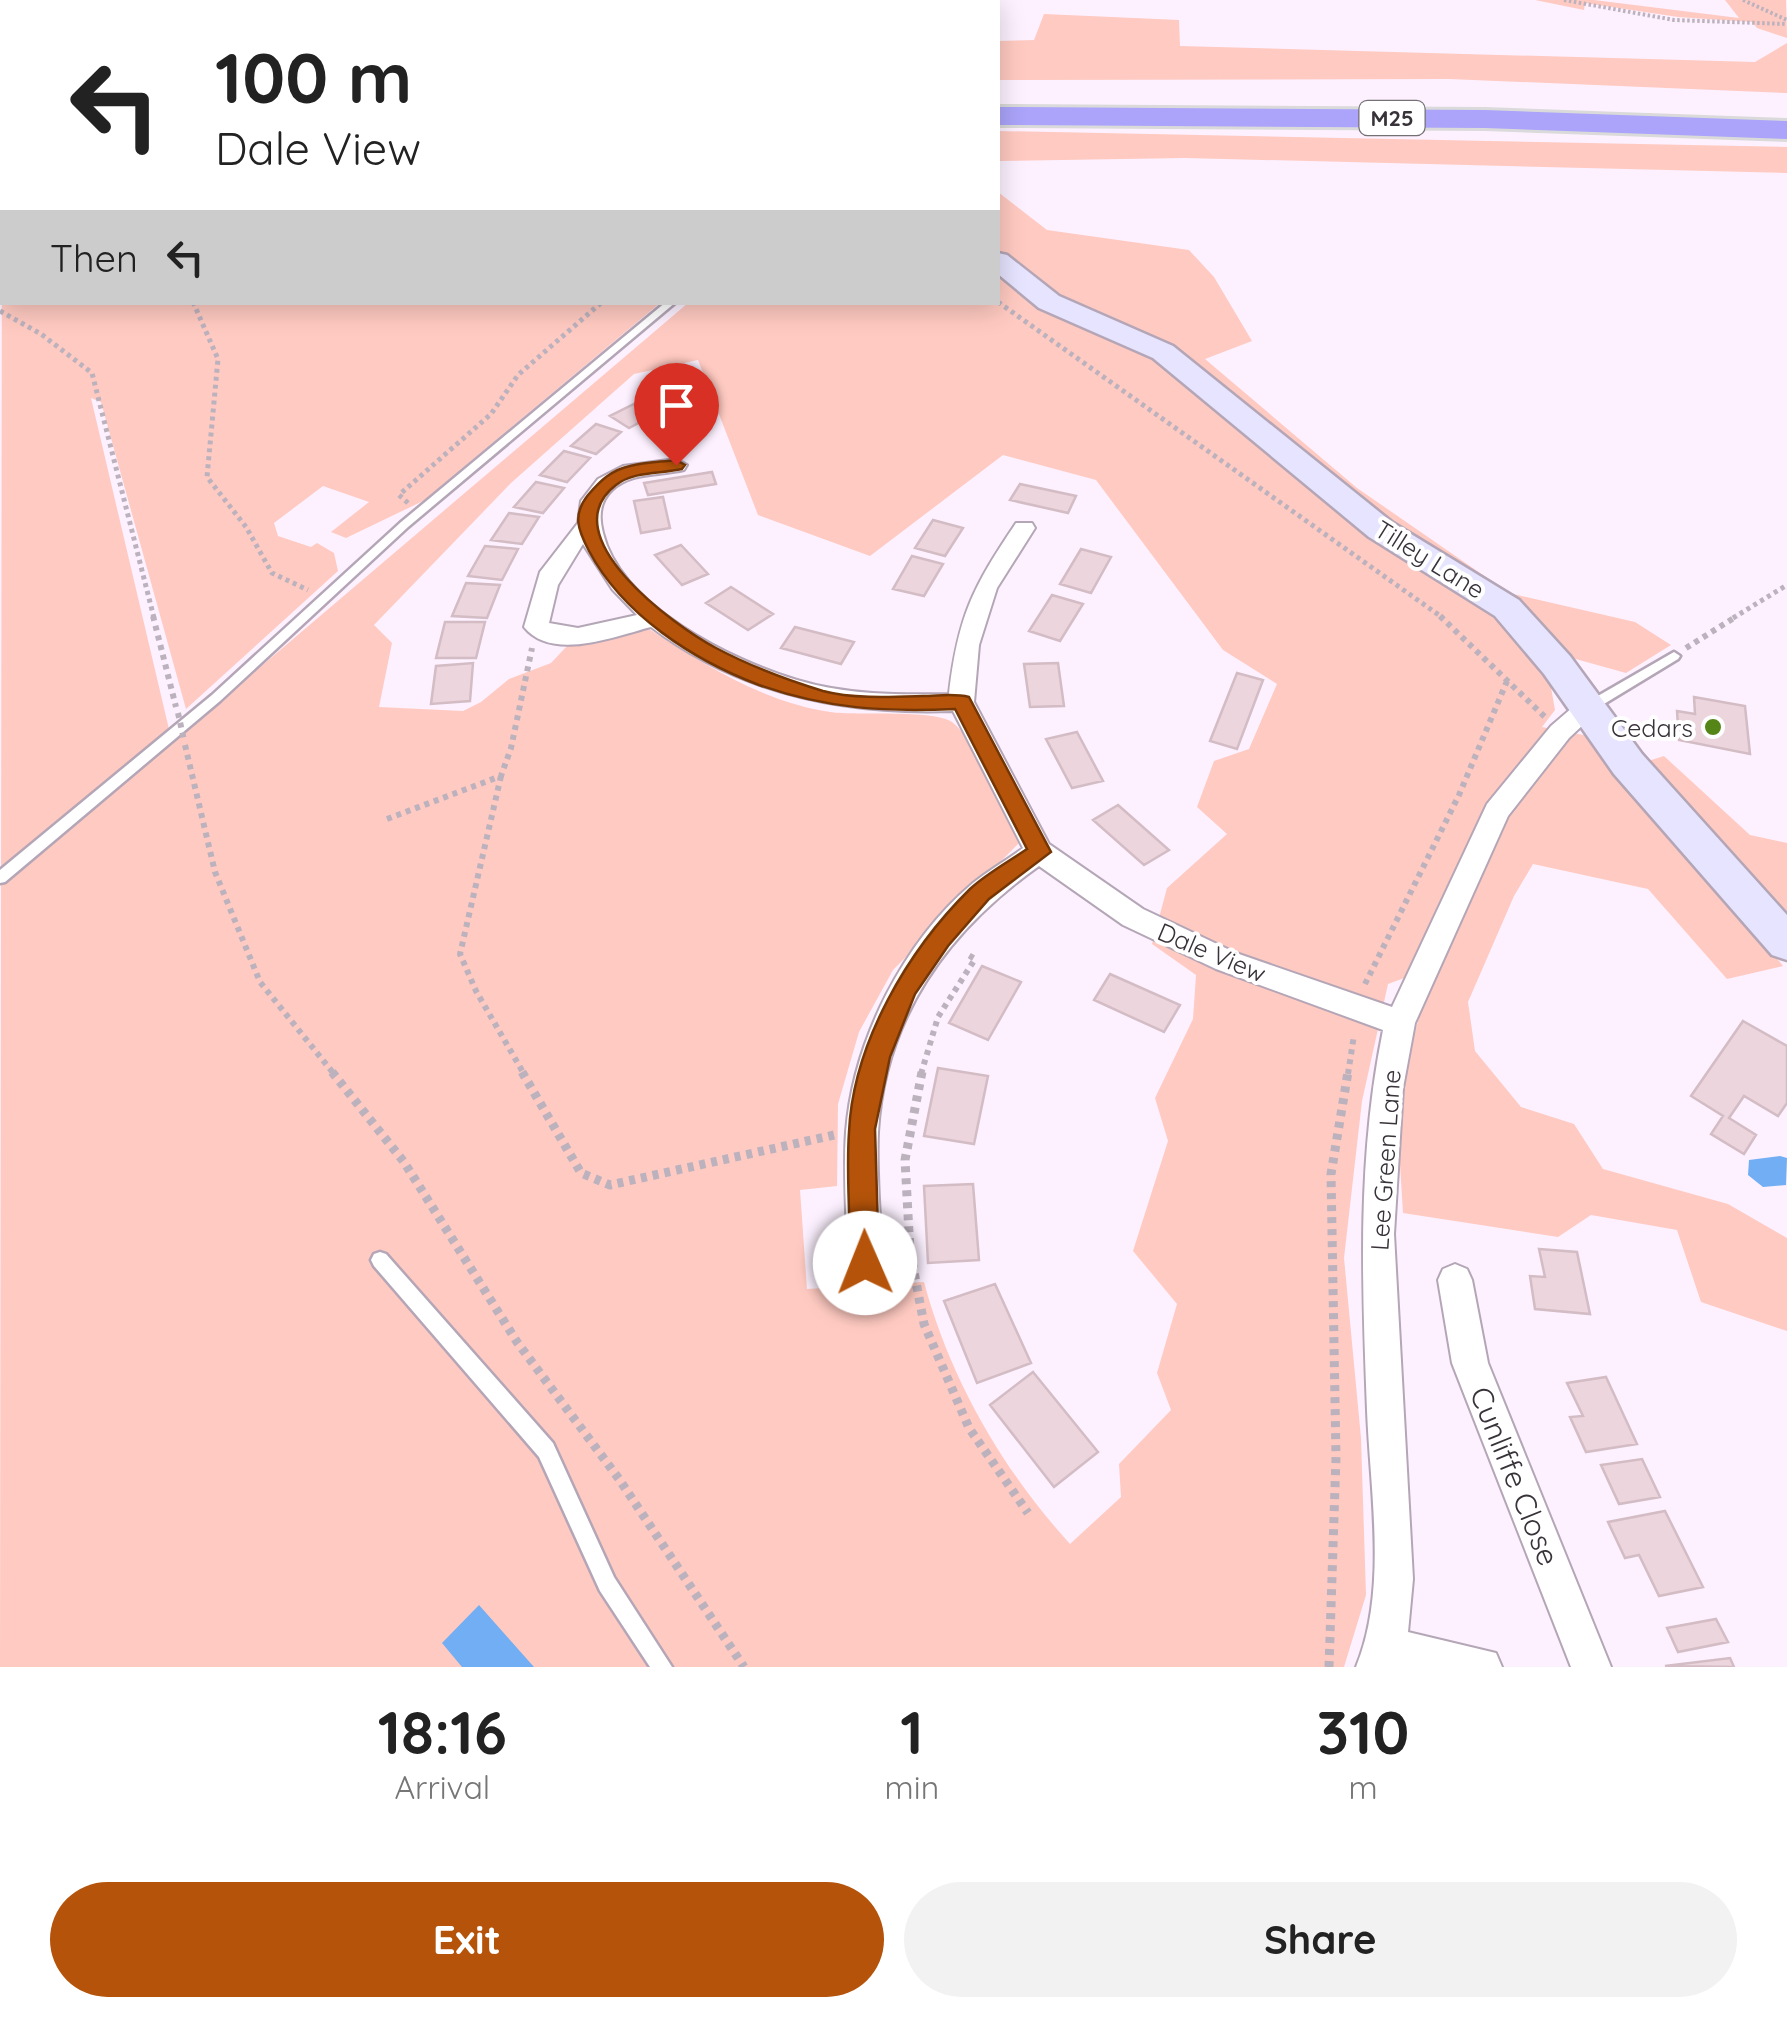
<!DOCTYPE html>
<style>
:root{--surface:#fff;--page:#f2f2f2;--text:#222;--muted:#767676;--accent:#b45309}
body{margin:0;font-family:Quicksand,sans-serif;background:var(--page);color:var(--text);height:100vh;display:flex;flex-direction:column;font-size:38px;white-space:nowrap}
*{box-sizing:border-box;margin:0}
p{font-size:32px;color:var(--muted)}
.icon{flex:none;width:55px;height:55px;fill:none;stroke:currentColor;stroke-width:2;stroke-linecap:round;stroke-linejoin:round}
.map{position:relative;height:1667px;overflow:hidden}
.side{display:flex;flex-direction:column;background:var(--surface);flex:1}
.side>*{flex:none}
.top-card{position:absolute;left:0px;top:0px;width:1000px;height:305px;box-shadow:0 5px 25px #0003;background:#fff;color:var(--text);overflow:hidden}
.pin{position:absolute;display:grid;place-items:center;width:85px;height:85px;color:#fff;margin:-102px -42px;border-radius:50% 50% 50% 0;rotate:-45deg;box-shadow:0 0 10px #0007}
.pin .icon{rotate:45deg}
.me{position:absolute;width:110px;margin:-55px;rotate:359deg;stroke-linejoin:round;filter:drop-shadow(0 0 8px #0008)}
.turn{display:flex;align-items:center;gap:35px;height:210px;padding:0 50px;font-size:45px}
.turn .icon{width:130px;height:130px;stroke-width:2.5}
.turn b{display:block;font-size:70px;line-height:85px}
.then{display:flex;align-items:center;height:95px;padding:0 50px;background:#0003;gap:20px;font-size:38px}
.eta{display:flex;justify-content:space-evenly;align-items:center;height:170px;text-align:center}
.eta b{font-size:60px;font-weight:800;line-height:70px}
.cta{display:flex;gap:20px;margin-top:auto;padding:20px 50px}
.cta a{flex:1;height:115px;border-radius:60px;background:var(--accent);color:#fff;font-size:40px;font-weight:800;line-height:115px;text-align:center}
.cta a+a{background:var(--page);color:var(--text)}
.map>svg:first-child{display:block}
</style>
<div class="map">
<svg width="1787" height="1667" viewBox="0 0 1787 1667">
<rect width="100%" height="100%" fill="#fdf1ff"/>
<path fill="#ffcac1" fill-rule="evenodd" d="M1535,0H1594L1739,18L1725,0H1786L1787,38L1757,28L1752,22L1678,17L1585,3L1584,10Z
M1044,14L1179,20L1180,46L1755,62L1787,43V93L1449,79L998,80V41L1034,40Z
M998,131L1787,147V173L1185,158L998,161Z
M2,172V302L660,303L423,501L346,538L331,532L369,502L323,486L274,523L278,536L311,547L317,543L334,553L338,571L186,709L101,402L91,398L172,742L688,303L998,302V192L1047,230L1189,250L1214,277L1252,341L1205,359L1357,488L1509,593L1635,622L1671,645L1626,673L1572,658L1547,665L1555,710L1542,727L1599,738L1783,966L1727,979L1648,889L1533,864L1514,896L1468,1002L1475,1051L1521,1107L1574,1124L1603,1169L1728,1204L1787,1238V1331L1701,1302L1677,1230L1591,1215L1558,1237L1403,1213L1396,1098L1428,986L1407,977L1388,984L1362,1101L1344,1258L1361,1438L1366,1595L1344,1667H0ZM698,360L758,515L870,556L1003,455L1096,480L1223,650L1277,684L1249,749L1214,761L1197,807L1227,834L1167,888L1152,944L1196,975L1193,1019L1155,1098L1168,1141L1133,1251L1177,1304L1157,1373L1171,1410L1119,1464L1121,1497L1070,1544C1002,1469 950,1379 924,1282L807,1289L800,1190L837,1186L838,1104L859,1032L893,970L1020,842C1006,816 973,736 952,722C931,709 858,716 830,712C764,702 704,665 649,629L567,646L551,663L509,679L481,702L463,711L379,707L392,643L374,625L511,483L634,374Z
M1664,756L1750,835L1787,843V915L1645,762Z"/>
<path fill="#71aef4" d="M1780,1156L1787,1158L1786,1185L1763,1187L1748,1175L1749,1160Z
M479,1605L534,1667H462L442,1643Z"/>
<path fill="#ecd5dd" stroke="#d3bcc4" stroke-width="2.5" d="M708,385L715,400L670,409L663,393Z
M644,399L663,410L629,428L610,416Z
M596,424L621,432L596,454L571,446Z
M564,451L590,458L567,482L540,475Z
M712,472L716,484L648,495L644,483Z
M536,482L564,488L543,513L514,507Z
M1020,484L1076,496L1068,513L1010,500Z
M663,497L670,528L641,533L634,501Z
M509,513L539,517L522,544L491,540Z
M933,520L963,528L945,556L915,548Z
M681,545L708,574L682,585L655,555Z
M485,546L518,549L502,580L468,576Z
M1081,549L1111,557L1091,593L1060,584Z
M912,556L943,564L924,596L893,589Z
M466,583L500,585L487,618L452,616Z
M731,587L773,614L748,630L706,603Z
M1052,595L1083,604L1060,641L1029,631Z
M445,622H485L476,658H436Z
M795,627L854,642L841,664L781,648Z
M473,663L470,701L431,704L436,666Z
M1058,663L1064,706L1030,707L1024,664Z
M1237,673L1263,680L1237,749L1210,741Z
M1694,697L1745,706L1750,754L1679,740L1677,711L1695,714Z
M1077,732L1103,781L1072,788L1046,739Z
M1118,805L1169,850L1144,865L1093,820Z
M982,966L1021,982L988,1040L949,1023Z
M1110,974L1180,1005L1164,1032L1094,1000Z
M1743,1021L1787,1046V1103L1778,1116L1744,1096L1729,1118L1756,1135L1744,1154L1711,1134L1723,1116L1691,1096Z
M938,1068L988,1076L974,1144L924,1136Z
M973,1184L979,1260L928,1263L924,1186Z
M1539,1249L1577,1252L1590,1314L1535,1309L1530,1276L1545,1277Z
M995,1284L1031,1363L977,1383L944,1301Z
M1033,1372L1098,1452L1054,1487L990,1405Z
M1606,1377L1637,1444L1586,1452L1570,1417L1583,1416L1567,1383Z
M1642,1459L1660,1497L1619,1504L1601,1465Z
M1665,1511L1703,1587L1659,1596L1639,1555L1625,1558L1608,1522Z
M1716,1619L1728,1642L1678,1652L1667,1628Z
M1730,1658L1734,1667L1665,1666Z"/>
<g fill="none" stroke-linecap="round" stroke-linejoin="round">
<defs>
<path id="lane" d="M666,302H676L408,527L220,701L5,882L0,883V870L212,695L400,523Z
M1674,652L1680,656L1678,659L1594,710H1584L1583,707L1584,704Z
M380,1252L386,1254L553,1443L614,1577L672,1667H650L600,1591L539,1457L374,1266L371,1260L374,1254Z"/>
<path id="street" d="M676,459L687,465L684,470C659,476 631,472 612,490C599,502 599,518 603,533C621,606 731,660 797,680C846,695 899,695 949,694C958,616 973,587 1016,523H1032L1035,528L997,588L979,645L974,702L1049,844L1143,909L1236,953L1392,1007L1487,804L1551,726L1580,701H1598L1602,707L1569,738L1508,816L1415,1023L1403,1088L1394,1234L1413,1579L1408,1632L1496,1653L1502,1667H1356C1388,1590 1370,1492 1367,1410C1362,1281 1357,1157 1383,1030L1216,969L1123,925L1039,866C948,931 885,1016 878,1132C876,1175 881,1220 882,1263L877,1274L865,1279L853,1274L848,1263C847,1220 843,1175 846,1132C853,1041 903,942 973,883C989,870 1007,860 1023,848L953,711C844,715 739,694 651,627C616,636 552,662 524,627L540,572L578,523L581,501L598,479L623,466ZM583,544L612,589L637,615L578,628L549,623L558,585Z
M1455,1264L1467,1269L1472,1280L1488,1363L1611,1667H1571L1452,1363L1438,1280L1443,1269Z"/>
<path id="secondary" d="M716,0H737L738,2H717Z
M998,253L1007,255L1059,296L1173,346L1393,523L1519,600L1570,656L1642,754L1787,915V960L1772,955L1614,774L1544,674L1495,616L1369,537L1153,358L1039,308L998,274Z"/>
<path id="highway" d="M998,107L1485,110L1787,121V139L1485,128L998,125Z
M0,147L2,148V167H0Z"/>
</defs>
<use href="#lane" stroke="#b4a6b6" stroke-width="5"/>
<use href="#street" stroke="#b4a6b6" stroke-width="4"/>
<use href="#secondary" stroke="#b4a6b6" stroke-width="5"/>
<use href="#highway" stroke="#dbdadb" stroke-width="6"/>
<path stroke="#bcb2be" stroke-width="4" stroke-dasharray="2.5 2.5" stroke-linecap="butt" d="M1564,0L1674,20L1787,24
M1743,0L1787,20"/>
<path stroke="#bcb2be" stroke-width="5" stroke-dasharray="4 4" stroke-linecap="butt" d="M193,302L218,359L207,477L246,527L272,573L308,590
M998,302L1443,618
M0,311L41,334L92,373L154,618
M408,503L399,495L491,414L518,375L602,302
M1733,618L1787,585"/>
<path stroke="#bcb2be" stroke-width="6" stroke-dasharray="5 5" stroke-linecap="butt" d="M153,616L176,707
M1440,616L1545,717
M1686,648L1737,616
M185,745L215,872L260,982L334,1074
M501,776L460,954L476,991L524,1074
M387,819L501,776L511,748L532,648
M1365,984L1459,795L1507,681
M921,1074L938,1017L975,959L965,953
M1348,1074L1354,1035"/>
<path stroke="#bcb2be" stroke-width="9" stroke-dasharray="6 6" stroke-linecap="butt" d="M332,1072L404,1162L517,1342L619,1479L744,1667
M522,1072L581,1173L610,1185L834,1135
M922,1072L905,1160L910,1251L924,1324L969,1428L1028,1513
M1329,1667L1336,1457L1331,1174L1348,1072"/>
<use href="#lane" fill="#fff" fill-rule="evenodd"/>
<use href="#street" fill="#fff" fill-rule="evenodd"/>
<use href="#secondary" fill="#e6e4fe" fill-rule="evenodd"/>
<use href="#highway" fill="#aba4fa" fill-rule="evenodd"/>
<path stroke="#bcb2be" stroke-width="6" stroke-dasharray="5 5" stroke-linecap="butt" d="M178,713L184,740"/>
</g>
<path fill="#b45309" stroke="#753606" stroke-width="2.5" d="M676,460L685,465L682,469C660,474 634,471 616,485C550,535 674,626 716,648C750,666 787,680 823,691C853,699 892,697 923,696C938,696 954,693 969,697L1051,852L989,899L948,946L915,994L890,1057L875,1129L879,1263L875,1272L865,1276L855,1272L851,1263C850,1220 846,1175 849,1132C853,1043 908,950 970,889C986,874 1008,862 1027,849L955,709C884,712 827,709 759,685C693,660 623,615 589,551C578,530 572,515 588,495C600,481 611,470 630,466C645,462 661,462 676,460Z"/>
<circle fill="#558516" stroke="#fff" stroke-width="4" cx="1713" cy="727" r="10"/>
<g text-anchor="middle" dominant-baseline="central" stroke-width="8" stroke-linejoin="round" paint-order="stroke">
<rect fill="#fff" stroke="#747074" stroke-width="2.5" x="1359.5" y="101" width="65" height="34" rx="8"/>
<g font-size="22" font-weight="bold" fill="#383239">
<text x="1392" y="118">M25</text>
</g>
<g font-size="25" fill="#383239" stroke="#fff">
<text transform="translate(1430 559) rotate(32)">Tilley Lane</text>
<text transform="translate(1212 952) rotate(23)">Dale View</text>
<text transform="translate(1385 1160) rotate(-86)">Lee Green Lane</text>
</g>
<g font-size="25" fill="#383239" stroke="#fff" text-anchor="end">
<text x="1693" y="727">Cedars</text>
</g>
<g font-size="30" fill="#383239" stroke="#fff">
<text transform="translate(1515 1476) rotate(68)">Cunliffe Close</text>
</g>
</g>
</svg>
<div class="pin" style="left:676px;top:465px;background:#d93025"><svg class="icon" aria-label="arrive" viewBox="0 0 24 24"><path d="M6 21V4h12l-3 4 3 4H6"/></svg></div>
<svg class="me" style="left:865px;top:1263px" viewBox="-20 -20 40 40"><circle r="19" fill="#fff"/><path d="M0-13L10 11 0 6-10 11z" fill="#b45309"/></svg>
<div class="top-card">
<div class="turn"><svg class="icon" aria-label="left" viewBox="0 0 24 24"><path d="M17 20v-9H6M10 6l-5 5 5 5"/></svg><div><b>100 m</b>Dale View</div></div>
<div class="then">Then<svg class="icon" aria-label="left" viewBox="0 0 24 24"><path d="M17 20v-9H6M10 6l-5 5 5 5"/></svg></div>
</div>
</div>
<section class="side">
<div class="eta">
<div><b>18:16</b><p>Arrival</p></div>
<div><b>1</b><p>min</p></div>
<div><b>310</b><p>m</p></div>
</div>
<div class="cta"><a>Exit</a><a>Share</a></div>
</section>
